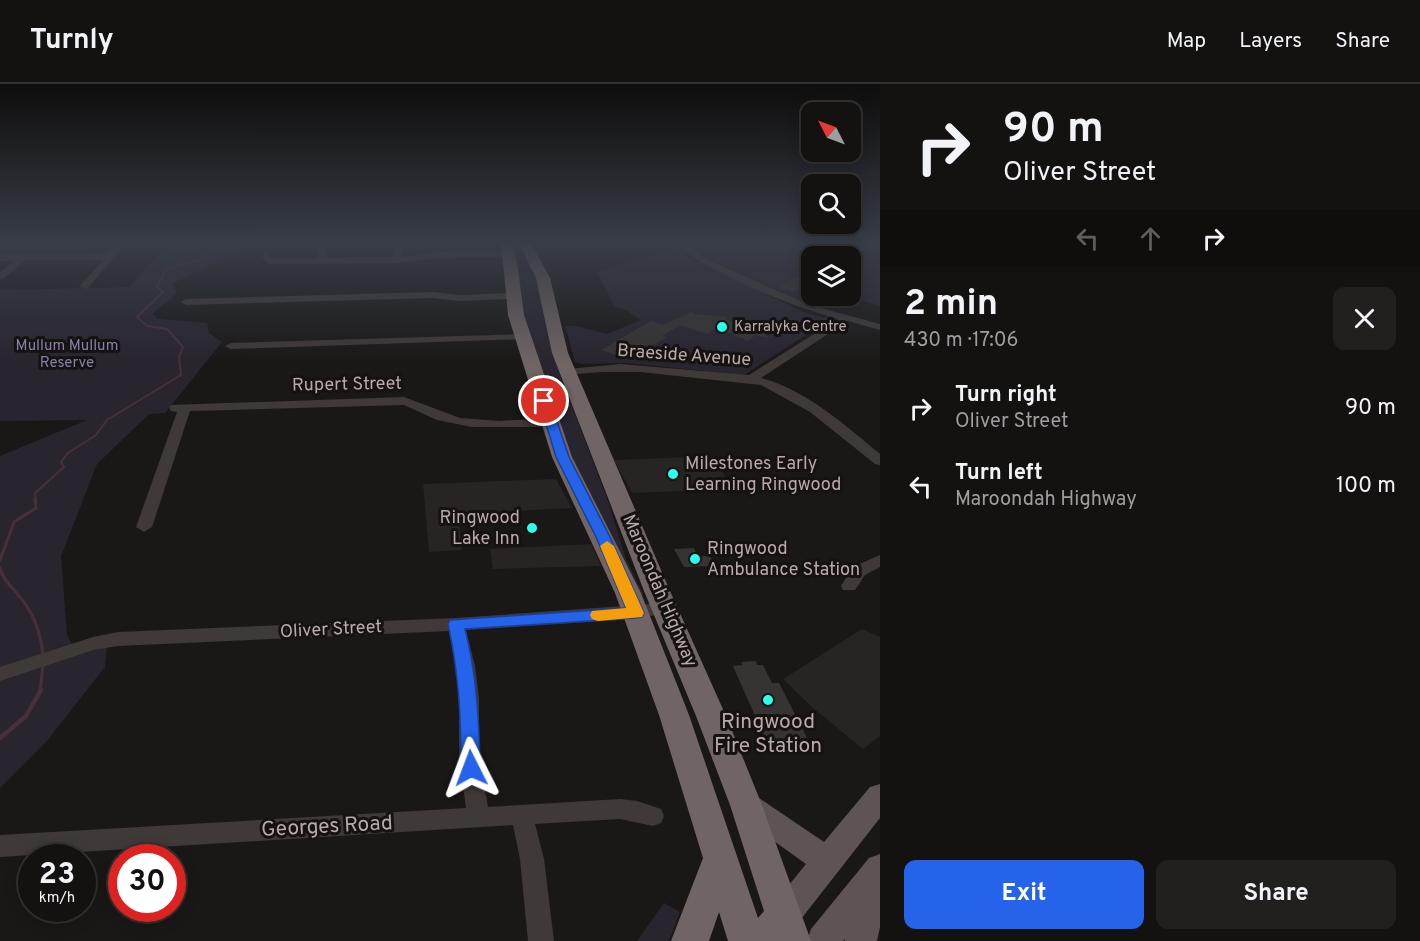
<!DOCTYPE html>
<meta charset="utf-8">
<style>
:root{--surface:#141211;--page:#21201f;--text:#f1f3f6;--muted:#9d9e9f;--line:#333231;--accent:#2563eb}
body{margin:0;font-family:Overpass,sans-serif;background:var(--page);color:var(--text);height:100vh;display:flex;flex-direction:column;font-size:22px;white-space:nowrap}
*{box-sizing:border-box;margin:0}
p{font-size:20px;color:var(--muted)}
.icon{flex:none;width:33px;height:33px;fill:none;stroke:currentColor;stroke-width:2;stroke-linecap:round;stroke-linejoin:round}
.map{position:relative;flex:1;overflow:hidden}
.panel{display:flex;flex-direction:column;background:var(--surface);width:540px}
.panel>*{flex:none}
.banner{background:#141211;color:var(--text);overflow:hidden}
.needle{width:39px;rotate:312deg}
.buttons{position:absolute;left:801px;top:18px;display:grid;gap:12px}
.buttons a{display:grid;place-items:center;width:60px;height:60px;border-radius:12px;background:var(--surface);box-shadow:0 3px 15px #0003,0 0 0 2px var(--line);font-size:30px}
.speed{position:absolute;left:18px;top:760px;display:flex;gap:12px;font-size:30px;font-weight:700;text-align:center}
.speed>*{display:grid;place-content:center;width:78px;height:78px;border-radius:50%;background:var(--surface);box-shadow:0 3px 15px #0003,0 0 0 2px var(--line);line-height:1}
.speed small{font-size:15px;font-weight:400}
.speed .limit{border:9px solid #d22;background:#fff;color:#111}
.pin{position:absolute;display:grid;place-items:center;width:51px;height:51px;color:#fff;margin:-26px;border:3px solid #fff;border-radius:50%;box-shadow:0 2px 6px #0007}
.me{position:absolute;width:66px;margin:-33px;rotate:357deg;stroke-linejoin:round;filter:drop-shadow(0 0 4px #0008)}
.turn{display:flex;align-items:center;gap:21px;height:126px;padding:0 24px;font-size:27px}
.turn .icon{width:78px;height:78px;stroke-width:2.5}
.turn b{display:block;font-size:42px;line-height:51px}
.lanes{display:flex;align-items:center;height:57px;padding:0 24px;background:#0003;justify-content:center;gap:30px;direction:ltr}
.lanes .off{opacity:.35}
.round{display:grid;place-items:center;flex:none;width:63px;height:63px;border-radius:12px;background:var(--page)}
.head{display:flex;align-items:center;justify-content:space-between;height:102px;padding:0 24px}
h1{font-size:36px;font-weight:700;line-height:45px}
.action{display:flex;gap:12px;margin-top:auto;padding:12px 24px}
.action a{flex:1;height:69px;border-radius:12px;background:var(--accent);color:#fff;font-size:24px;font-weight:700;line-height:69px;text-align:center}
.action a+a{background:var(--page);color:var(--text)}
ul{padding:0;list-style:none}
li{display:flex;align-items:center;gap:18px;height:78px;padding:0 24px}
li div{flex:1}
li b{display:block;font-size:22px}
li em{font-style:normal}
header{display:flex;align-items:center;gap:36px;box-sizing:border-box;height:84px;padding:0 30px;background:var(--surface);border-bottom:2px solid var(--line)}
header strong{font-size:28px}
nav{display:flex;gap:33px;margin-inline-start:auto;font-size:21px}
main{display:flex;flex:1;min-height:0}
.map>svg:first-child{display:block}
</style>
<header>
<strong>Turnly</strong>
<nav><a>Map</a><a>Layers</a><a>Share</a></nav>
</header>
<main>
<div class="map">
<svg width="880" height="857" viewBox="0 0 880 857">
<rect width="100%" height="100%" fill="#1a1817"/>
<path fill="#272423" d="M714,372L732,405L632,409L614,376Z
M556,395L572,424L458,430L462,466L429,468L423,400Z
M591,460L601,482L493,485L490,465Z
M862,545L880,553V652L863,665L812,623L783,595Z"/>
<path fill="#29252f" d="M168,159H250L231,172L173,199L177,209L153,229L157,235L207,239L209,249L222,258L165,329L149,330L97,380L61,472L67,551L73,562L0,585V372L87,336L0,337V206L129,203Z
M509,159H521L536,194L558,285L609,420L626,475L643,510L639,511L575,385L521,228L516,177Z
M690,159H880V222L847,212H850V172H812V212H823L817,224L709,175Z
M677,163L694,177L806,229L830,235L744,291L627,279L581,280L575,278L565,242H576L607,250L641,236L626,226L615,223L597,188Z
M107,562L105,583L46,658L0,704V596Z
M664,819L680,828L669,857H637Z"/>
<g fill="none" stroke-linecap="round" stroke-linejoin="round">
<path stroke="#463138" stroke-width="2" d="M36,417L35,409L64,383L61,378L68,369L96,351L107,336L181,291L179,273L183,263L167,245L147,242L137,233L163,208L157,203L166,185L205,174L216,159"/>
<path stroke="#463138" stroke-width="3" d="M0,476L14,438L36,424L35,415
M0,484C3,496 12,503 19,512C33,528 41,550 43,571
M40,608L43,581"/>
<path stroke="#463138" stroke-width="4.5" d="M0,654L26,632L41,606"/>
</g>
<path fill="#363332" d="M796,193L812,194V197L794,208L778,204Z
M692,228L693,230L728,233L725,235L748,242L757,240L768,254L755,251L748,257L717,244L707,250L680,241L662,252L667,253L653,261L649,260L624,274L601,266L651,237L662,241Z
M694,464L698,472H710L715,482L684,483L674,465Z
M756,577L757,581H763L772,599H779L807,654H801L803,657L767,659L733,582L743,581L741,578Z"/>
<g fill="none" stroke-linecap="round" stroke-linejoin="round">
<path fill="#3f3938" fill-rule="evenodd" d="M118,159H126L87,205L79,203L103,176H25L4,194L0,195V188L14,177H0V171L107,170Z
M321,159H329L326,174L393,173V159H401V173L438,168L509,167L513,170L509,173L438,174L397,179L268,180L261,172L265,169L271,174H317Z
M676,159H685L711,177L810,221L880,240V246L848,237L761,294C806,306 845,341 880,370V381L875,380L810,328L761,301L640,288H603L563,291L561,289L567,285L621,280L749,291L838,235C794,223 707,190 676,159Z
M433,208L460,211L512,209L517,212L512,215L460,217L433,214L186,221L181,218L186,215Z
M523,250L527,251V255L231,265L225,262L231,259Z
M404,313L460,334L499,337L551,334L557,338L551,342L538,343H472L437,336L404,321L190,327L152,443L144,448L136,443L177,328L171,327L169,324L171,321Z
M880,471V483L865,491L855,506H843L841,502L853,483Z
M666,519L672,521L675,525L672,529L620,536L466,546L475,582L479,614V671L488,723L620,715L637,717L661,725L664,732L661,739L653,742L620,735L535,740L544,775L554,857H528L520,775L513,741L0,773V751L466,724L459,671V614L457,582L449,547L118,562L94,566L0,597V583L93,553L118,548L456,534Z"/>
<path fill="#5e5454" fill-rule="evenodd" d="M880,700V734L794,844L783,849L772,844L767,833L772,822L806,780L736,730L732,721L736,712L746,708L756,712L824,758L870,703Z
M880,770V843L877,857H845V855L843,857H807L811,845L869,774Z"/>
<path fill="#706464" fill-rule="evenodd" d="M499,159H511L517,178L524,231L572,373L641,509L689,631L758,834L764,827L730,721L696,632L644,507L552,269L536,194L519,159H531L550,194L568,269L670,507L726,632L762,721L811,857H728L719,828L709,857H671L703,774L659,631L615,509L552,373L508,231L503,178Z"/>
</g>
<linearGradient id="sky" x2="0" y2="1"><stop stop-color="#0e0d0d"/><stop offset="0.57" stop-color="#383d47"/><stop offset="1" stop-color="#383d47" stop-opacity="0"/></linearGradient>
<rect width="880" height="279" fill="url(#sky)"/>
<path fill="#2563eb" stroke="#184099" stroke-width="1.5" d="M544,313L550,317L569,373L610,453L644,529L642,533L636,534L465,545C477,592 479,636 480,684L478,690L471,692L464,690L461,684C461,633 459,591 448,540L450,536L626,524L596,453L556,373L539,317Z"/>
<path fill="#f59e0b" d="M607,457L614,462L644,529L642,533L598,537L592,535L590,531L592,527L626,524L600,462Z"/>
<g fill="#2afeed" stroke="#151312" stroke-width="2">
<circle cx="722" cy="243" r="6"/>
<circle cx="673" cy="390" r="6"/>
<circle cx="532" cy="444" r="6"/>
<circle cx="695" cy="475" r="6"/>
<circle cx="768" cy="616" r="6"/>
</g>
<g text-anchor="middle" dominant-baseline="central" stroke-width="6" stroke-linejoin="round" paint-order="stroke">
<g font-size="15" fill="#baa9a9" stroke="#151312" text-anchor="start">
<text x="734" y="243">Karralyka Centre</text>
</g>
<g font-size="15" fill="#8b7ea7" stroke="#151312">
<text x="67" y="262">Mullum Mullum<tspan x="67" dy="17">Reserve</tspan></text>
</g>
<g font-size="18" fill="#baa9a9" stroke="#151312">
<text transform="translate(684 272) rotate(4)">Braeside Avenue</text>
<text transform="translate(347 301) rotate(-1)">Rupert Street</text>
<text transform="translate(659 507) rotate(67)">Maroondah Highway</text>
<text transform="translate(331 546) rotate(-3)">Oliver Street</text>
</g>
<g font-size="18" fill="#baa9a9" stroke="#151312" text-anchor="start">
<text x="685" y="380">Milestones Early<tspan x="685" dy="21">Learning Ringwood</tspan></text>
<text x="520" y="434" text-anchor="end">Ringwood<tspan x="520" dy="21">Lake Inn</tspan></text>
<text x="707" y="465">Ringwood<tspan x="707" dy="21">Ambulance Station</tspan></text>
</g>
<g font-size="21" fill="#baa9a9" stroke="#151312">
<text x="768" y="638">Ringwood<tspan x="768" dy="24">Fire Station</tspan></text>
</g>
<g font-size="21" fill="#baa9a9" stroke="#151312">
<text transform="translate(327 743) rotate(-3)">Georges Road</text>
</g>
</g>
</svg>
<div class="buttons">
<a><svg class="needle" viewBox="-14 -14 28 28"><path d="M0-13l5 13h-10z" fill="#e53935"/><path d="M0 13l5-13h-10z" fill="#9d9e9f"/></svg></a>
<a><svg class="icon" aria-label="search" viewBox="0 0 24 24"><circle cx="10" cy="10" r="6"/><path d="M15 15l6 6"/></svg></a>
<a><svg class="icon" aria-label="layers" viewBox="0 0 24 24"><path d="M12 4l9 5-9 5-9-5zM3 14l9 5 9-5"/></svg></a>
</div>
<div class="speed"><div>23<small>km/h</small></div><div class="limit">30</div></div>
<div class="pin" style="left:544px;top:317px;background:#d93025"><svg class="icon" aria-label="arrive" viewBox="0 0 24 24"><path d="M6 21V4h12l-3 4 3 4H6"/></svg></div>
<svg class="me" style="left:471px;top:684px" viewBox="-20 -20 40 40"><path d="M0-17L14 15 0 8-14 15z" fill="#2563eb" stroke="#fff" stroke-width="4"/></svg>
</div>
<section class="panel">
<div class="banner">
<div class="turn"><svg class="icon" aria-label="right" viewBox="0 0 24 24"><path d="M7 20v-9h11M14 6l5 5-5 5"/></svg><div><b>90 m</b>Oliver Street</div></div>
<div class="lanes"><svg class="icon off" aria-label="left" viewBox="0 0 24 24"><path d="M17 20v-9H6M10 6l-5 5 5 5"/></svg><svg class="icon off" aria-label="ahead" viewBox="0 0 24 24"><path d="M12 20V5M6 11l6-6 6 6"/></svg><svg class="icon" aria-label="right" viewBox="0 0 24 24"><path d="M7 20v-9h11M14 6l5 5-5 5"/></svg></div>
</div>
<div class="head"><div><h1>2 min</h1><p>430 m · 17:06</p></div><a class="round"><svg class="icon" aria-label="close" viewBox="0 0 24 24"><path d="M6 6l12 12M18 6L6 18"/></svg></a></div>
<ul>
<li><svg class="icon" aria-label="right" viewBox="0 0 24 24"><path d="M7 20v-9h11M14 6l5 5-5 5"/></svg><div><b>Turn right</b><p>Oliver Street</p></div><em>90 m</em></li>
<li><svg class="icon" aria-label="left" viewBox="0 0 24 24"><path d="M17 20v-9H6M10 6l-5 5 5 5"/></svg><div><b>Turn left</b><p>Maroondah Highway</p></div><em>100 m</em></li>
</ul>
<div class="action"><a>Exit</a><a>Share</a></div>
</section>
</main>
